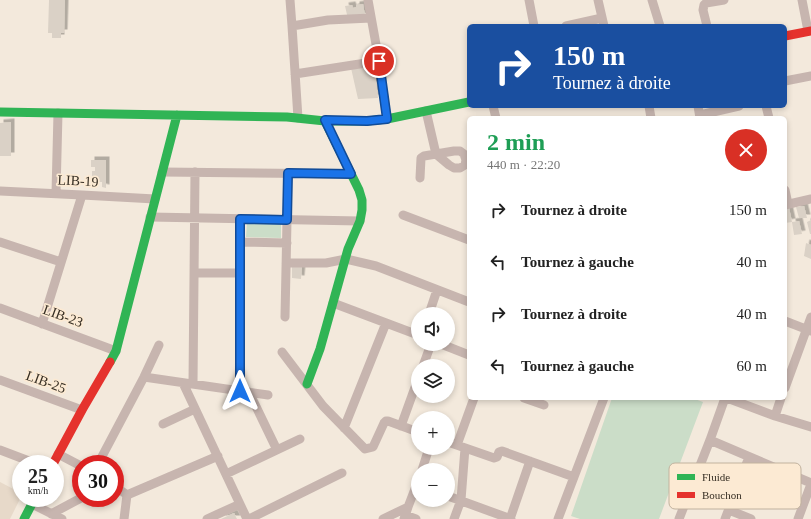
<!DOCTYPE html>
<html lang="fr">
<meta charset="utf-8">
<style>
:root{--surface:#fff;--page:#f6f6f6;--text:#222;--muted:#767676}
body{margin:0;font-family:"Times New Roman",serif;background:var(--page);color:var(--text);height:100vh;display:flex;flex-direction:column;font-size:15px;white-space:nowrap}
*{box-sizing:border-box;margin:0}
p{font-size:13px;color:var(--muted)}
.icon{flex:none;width:22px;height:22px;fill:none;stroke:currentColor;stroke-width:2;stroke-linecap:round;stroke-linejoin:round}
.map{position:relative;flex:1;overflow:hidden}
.panel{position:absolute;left:467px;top:116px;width:320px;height:284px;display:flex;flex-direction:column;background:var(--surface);border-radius:6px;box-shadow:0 2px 6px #0003}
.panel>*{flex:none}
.top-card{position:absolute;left:467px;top:24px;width:320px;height:84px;border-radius:6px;box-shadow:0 2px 6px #0003;background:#1a4fa0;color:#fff;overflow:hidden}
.buttons{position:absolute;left:411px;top:307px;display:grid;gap:8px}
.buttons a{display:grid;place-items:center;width:44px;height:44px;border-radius:50%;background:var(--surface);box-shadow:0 2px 6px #0003;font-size:20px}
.speed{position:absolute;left:12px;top:455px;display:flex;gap:8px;font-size:20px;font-weight:700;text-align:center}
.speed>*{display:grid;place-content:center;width:52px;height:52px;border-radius:50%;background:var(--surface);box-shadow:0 2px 6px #0003;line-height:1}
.speed small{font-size:10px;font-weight:400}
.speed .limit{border:6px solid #d22;background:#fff;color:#111}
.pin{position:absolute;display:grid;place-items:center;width:34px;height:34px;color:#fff;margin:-17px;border:2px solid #fff;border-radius:50%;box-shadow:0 1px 4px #0007}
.me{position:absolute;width:44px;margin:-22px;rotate:0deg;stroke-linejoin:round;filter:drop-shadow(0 0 3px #0008)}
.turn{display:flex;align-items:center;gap:14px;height:84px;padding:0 20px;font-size:18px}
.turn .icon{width:52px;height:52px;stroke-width:2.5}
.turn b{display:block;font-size:28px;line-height:34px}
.round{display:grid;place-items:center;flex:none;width:42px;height:42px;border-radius:21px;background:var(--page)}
.summary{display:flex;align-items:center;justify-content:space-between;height:68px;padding:0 20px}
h1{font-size:24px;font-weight:600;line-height:30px;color:#1e9e55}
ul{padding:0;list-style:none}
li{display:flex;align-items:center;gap:12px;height:52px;padding:0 20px}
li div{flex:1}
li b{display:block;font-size:15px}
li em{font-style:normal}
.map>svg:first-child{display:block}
</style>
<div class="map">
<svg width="811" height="519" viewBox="0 0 811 519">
<defs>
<filter id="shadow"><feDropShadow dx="3.5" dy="-3.5" stdDeviation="0" flood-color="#0004"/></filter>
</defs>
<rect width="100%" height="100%" fill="#f3e9dc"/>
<path fill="#e7d9c9" d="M0,482L21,493V497L10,519H0Z"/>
<path fill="#cbddc8" d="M247,223L281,224V238L246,237Z
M612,398H692L703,402L659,519H580L571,516Z"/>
<path fill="#dad1c6" filter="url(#shadow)" d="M49,0H65L64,33H61V38H52V33H48Z
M363,4L365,16L348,19L345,6L352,5L353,8L356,7V5Z
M374,64L378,98L358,99L351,68Z
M11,122V156H0V123Z
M91,160H106V188L102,187V182H92V171H95V167H91Z
M804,206L807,218H799L796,207Z
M789,208L792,222L785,223V209Z
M811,220V234H810L807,222Z
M799,221L802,234L794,235L792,222Z
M806,243L811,245V259L804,256Z
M292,267H302L301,279L292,278Z
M234,513L237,519H221Z"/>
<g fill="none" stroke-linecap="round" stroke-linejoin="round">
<path stroke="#c7b5af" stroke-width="9" d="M290,0L292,26L298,118
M368,0L379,61L387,119
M529,0L534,26
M598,0L604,26
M652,0L660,26
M802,0L808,31
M292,26L328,20L371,18
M566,26L602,18
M707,26L703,10L704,5L706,3L724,0
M295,74L379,61
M785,81L811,76
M493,106L496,118
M649,106L651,118
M698,106L700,118
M766,106L769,118
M700,115L739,106
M162,172L351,174
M420,178L421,158L424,156L454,151H460L464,154L466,160L465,165L460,168H454L449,165L436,154L426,111
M785,190L788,204
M0,191L82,195L155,199
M56,193L58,113
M785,205L811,199
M403,215L469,240
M150,217L360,221
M0,242L61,262
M240,242L287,243
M286,263H326L346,259L376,266L469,302
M194,273H240
M333,303L418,335
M0,308L116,351
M429,314L437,290
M285,317L288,173
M785,321L811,331
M42,324L82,195
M441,344L469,355
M282,352L323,406L365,449L373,447L384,423L386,421H388L418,432
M423,366L431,344
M144,377L268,395
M0,380L82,410
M183,383L247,519
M193,384L195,172
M785,388L811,317
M240,391V219
M249,392L277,450
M524,398L544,405
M727,398L775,416L811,427
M775,416L781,398
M163,424L195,409
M401,426L418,379
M344,428L386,323
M710,440L811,483
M448,442L494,458L497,457L499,452L502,451L574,477
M457,445L474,398
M0,450L37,464
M58,454L81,466
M98,464L144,377L159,345
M422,470L429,448
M226,474L300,439
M115,486L127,495
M127,495L218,456
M448,496L511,519
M32,504L62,519
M729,510L751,519
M51,514L81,498
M405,515L416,519
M124,519L127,495
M207,519L240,504
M249,519L342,473
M383,519L408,507
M404,519L408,507L418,481
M454,519L461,500L465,448
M510,519L530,461
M558,519L604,398
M679,519L710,440L725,398
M725,519L749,457
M798,519L811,484"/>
<path stroke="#30b455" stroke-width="9" d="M0,112L287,117L325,121H367L387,119L469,102
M110,362L116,351L177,115
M307,384L320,349L348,249L360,221L362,210V200L359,190L325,121
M24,519L35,498"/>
<path stroke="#e5322d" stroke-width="9" d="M785,36L811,31
M53,464L82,410L110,362"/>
</g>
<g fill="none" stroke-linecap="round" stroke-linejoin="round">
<defs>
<path id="route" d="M240,391V219L287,220L288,173L351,174L325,120L367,121L387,119L379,61"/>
</defs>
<use href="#route" stroke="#114b97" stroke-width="10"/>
<use href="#route" stroke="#1a73e8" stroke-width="7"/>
</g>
<g text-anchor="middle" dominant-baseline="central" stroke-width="3.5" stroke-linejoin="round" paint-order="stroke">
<g font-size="14" fill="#362e23" stroke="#fcead3">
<text transform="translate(78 181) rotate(3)">LIB-19</text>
<text transform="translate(63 316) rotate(20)">LIB-23</text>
<text transform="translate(46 382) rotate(20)">LIB-25</text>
</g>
</g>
<rect x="669" y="463" width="132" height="46" rx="6" fill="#fcead3" stroke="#c1b29e" stroke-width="1"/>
<rect x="677" y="474" width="18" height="6" fill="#30b455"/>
<rect x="677" y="492" width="18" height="6" fill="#e5322d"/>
<g font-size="11" fill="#362e23">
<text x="702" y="481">Fluide</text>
<text x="702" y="499">Bouchon</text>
</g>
</svg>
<div class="buttons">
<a><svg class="icon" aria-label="sound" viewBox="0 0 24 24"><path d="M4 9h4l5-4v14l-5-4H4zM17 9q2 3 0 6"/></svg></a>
<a><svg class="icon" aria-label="layers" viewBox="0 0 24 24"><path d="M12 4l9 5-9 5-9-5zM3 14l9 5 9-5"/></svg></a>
<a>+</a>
<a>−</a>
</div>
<div class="speed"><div>25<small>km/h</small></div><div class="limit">30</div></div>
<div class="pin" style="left:379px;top:61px;background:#d93025"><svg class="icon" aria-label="arrive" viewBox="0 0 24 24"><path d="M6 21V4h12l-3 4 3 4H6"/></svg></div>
<svg class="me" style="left:240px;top:391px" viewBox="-20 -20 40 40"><path d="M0-17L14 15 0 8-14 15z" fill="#1a73e8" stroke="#fff" stroke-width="4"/></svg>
<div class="top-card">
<div class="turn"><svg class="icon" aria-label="right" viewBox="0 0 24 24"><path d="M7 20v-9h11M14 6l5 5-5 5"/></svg><div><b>150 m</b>Tournez à droite</div></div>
</div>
<section class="panel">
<div class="summary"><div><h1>2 min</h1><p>440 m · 22:20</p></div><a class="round" style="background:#d93025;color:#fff"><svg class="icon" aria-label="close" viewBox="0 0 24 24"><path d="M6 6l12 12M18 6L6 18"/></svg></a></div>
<ul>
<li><svg class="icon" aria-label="right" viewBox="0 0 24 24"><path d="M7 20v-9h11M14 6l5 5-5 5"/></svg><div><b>Tournez à droite</b></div><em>150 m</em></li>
<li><svg class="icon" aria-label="left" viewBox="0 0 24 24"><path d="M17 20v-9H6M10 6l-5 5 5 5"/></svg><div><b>Tournez à gauche</b></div><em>40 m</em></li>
<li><svg class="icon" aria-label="right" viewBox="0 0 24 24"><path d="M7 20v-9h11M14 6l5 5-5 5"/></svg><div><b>Tournez à droite</b></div><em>40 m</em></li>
<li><svg class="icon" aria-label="left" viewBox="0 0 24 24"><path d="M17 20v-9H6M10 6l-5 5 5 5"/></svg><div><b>Tournez à gauche</b></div><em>60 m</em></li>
</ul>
</section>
</div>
